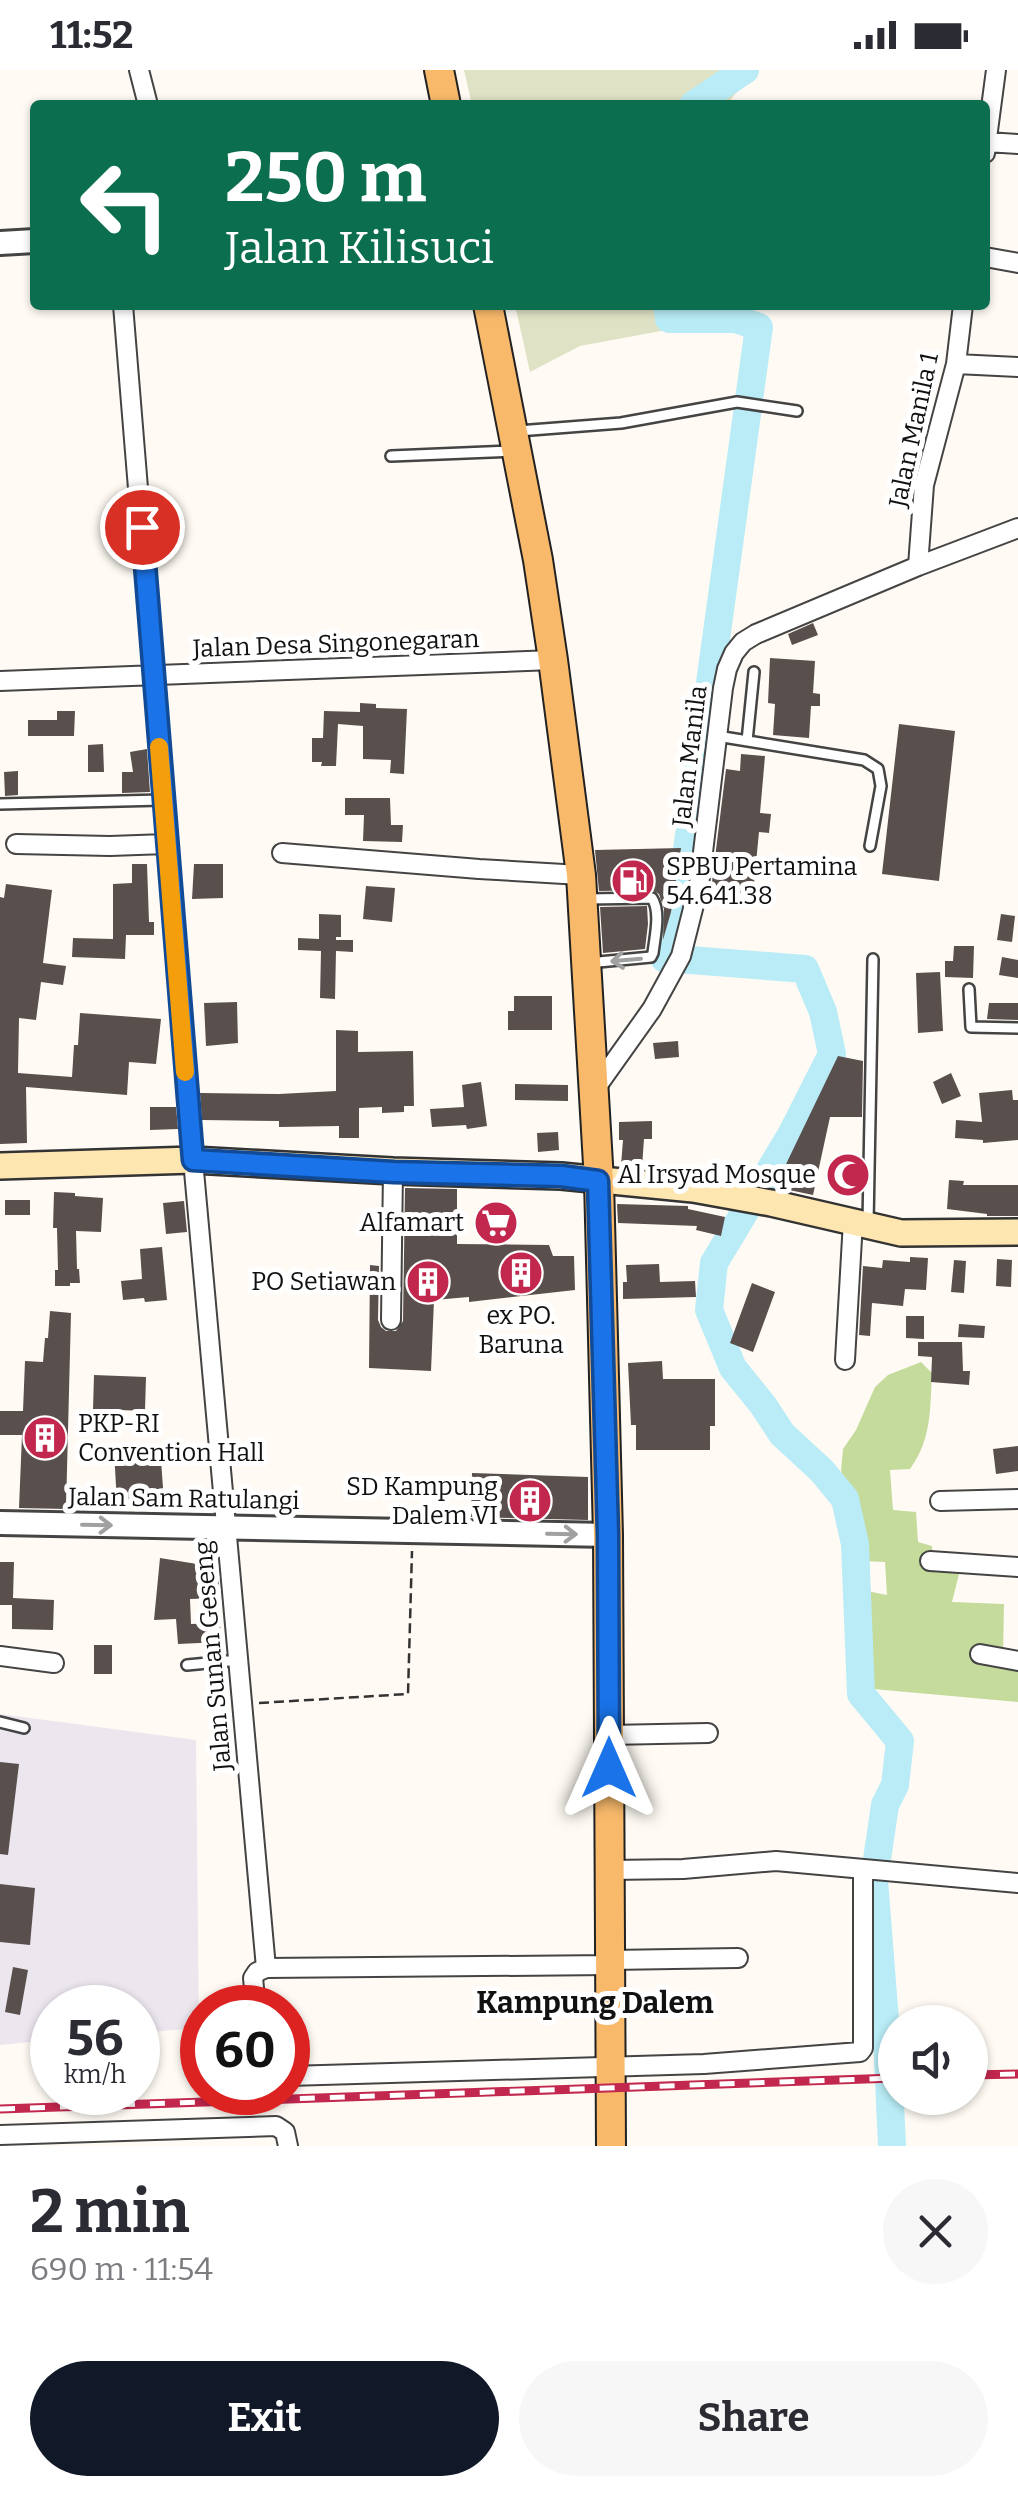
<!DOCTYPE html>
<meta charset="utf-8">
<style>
:root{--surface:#fff;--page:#f7f7f7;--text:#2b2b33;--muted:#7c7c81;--accent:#111827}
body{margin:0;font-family:Bitter,serif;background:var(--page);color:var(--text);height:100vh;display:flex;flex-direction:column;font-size:38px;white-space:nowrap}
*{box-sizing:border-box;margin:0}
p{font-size:32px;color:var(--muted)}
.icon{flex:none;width:55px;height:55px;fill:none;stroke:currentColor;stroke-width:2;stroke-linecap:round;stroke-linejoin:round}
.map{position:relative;height:2076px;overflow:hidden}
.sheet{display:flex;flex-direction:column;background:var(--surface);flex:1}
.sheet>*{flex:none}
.guide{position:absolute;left:30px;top:30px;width:960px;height:210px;border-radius:10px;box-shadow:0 2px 8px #0004;background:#0b6e4f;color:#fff;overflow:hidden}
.controls{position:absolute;left:878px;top:1935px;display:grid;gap:20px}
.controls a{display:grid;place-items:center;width:110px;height:110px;border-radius:50%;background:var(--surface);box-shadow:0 2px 8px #0004;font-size:50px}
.speed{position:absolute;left:30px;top:1915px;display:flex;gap:20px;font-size:50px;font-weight:700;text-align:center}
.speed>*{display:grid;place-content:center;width:130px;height:130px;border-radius:50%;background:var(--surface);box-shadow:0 2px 8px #0004;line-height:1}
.speed small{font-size:25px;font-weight:400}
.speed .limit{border:15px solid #d22;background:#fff;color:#111}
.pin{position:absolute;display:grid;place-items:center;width:85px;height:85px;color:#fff;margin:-42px;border:5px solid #fff;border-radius:50%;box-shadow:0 2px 10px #0007}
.me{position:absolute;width:110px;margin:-55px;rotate:0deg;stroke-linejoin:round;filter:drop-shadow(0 0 8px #0008)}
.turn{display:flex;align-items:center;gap:35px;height:210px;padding:0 30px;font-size:45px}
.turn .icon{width:130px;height:130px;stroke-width:2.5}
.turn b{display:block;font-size:70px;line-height:85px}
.round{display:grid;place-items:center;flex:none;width:105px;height:105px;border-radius:52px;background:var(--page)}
.head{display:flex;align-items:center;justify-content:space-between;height:170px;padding:0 30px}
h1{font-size:60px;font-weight:700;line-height:75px}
.cta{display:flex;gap:20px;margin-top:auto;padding:20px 30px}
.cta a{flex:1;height:115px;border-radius:60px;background:var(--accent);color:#fff;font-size:40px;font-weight:700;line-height:115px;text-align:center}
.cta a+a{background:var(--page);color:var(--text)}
.status{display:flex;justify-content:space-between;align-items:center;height:70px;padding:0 50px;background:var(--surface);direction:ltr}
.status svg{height:28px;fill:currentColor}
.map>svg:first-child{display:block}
</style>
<div class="status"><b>11:52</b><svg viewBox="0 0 49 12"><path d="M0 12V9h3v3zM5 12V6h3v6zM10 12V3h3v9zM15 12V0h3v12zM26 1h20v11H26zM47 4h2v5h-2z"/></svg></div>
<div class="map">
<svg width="1018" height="2076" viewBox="0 0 1018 2076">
<rect width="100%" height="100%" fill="#fffbf4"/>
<path fill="#ece6ef" d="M0,1644L196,1670L199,1958L138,1963V1938H52V1970L0,1975Z"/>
<path fill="#c5db9c" d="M921,1292L932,1303C930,1338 932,1369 910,1399L890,1400L893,1440L916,1442L918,1472L932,1476L934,1499L959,1504L952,1532L1004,1534L1003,1584L1018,1586V1632L873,1619C863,1587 863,1553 862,1520L887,1525L885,1492L863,1491L841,1400L843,1379L856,1360L875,1317L888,1305Z"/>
<path fill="#dfe2c4" d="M464,0H746L738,21L726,35H472Z
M515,235H676L677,258L580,276L530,302Z"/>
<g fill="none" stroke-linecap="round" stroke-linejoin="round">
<path stroke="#b9ecf6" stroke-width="28" d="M693,35L745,0
M667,235L669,249H736L759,257L679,838L664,888L805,899L823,942L832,984L791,1065L714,1193L709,1240L733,1298L763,1335L782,1364L822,1401L845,1429L855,1474L861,1624L900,1671L895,1715L885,1735L874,1810L888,1989L892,2076"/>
</g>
<path fill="#594f4d" d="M813,553L818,565L792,575L788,564Z
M770,588L815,591L813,623L820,624V636H811L809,668L773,665L775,634L768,633Z
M360,633L376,634V638L407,639L404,704L390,703L391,690L363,689V656L338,654L336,696H321L322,692H312V668H323L324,641L360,642Z
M57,641H75L74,666H28V650H57Z
M899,654L955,661L939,811L882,804Z
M103,674L104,702H88V675Z
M147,679L150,722L122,723V702H133L130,682Z
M741,684L765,686L760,743L771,744L769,763L759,762L753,824L711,820L726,699L740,701Z
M18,701V725L5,726L4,702Z
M345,728H390L391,755H403L402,772L363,771L364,745H345Z
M681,778L671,842L663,870L664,839L659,824L652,820L599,821L595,780Z
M132,794H147L149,852H154V865H126L125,889L72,887L73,868L113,869V814L132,813Z
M194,794H223V828L192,829Z
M6,814L52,820L43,893L66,896L63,915L41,912L36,950L19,948L18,1003L72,1007L74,975H78L80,943L161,949L156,994L129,992L127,1025L26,1017L27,1073L0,1074V827L4,828Z
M366,816L395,818L392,852L363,849Z
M647,836L648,854L645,879L603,883L600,837Z
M319,844L341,845V867H336V870H353V882L336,881L335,929L320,928L321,881L298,880V868L319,869Z
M1001,844L1015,846L1012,872L997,870Z
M954,876H974L973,908L945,907V891H953Z
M1002,887L1018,890V908L999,905Z
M940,902L943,961L918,963L916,903Z
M514,926H552V960H508V941H514Z
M237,932L238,973L206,976L204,933Z
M989,933H1018V950L987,949Z
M336,960L358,961V982L413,981L414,1036H404V1042L382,1043V1037L359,1038V1068H339V1056L279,1057V1051L202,1050L200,1023L279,1024L336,1021Z
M678,971L679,987L655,989L653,973Z
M838,986L863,991L862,1047H830L813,1125L775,1117Z
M951,1003L961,1026L942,1034L933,1012Z
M481,1012L487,1056L467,1059L466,1055L432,1057L430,1039L464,1037L462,1015Z
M515,1014L568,1015V1031L515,1030Z
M1012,1020L1013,1030H1018V1070L983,1073V1070L955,1068L956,1050L982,1052L979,1023Z
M150,1037H176L178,1059L150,1060Z
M652,1051V1069H644L642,1097L621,1095L623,1070H619V1052Z
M558,1062L559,1080L538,1082L537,1063Z
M949,1110L964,1111L963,1115H1018V1146H987V1144L947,1139Z
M405,1118L457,1119V1174L549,1175L553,1186H574L575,1220L469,1232V1227L434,1230L431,1301L369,1298L370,1195L379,1196L378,1250L381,1257L386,1261H396L403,1251Z
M54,1122L75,1123V1126L103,1128L101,1162L76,1161L77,1199H79L80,1213H70V1216H55V1200H58L57,1158H53Z
M5,1130H30V1145H5Z
M184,1131L187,1162L166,1164L163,1133Z
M617,1134L688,1136V1139L725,1147L721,1166L696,1160L697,1156L618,1153Z
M162,1177L167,1230L145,1232L144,1228L123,1230L121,1211L142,1209L140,1179Z
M910,1187L928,1188L926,1220L905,1219L903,1236L872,1233L870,1266L859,1265L863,1196L882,1198L883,1190L910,1192Z
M997,1189L1012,1190L1011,1217L996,1216Z
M954,1190L966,1191L964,1223L951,1222Z
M659,1194L660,1212L695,1211L696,1227L623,1229V1212H627L626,1195Z
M752,1213L775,1222L753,1282L730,1273Z
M50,1241L71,1243L66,1439L19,1438L22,1365H0V1341H23L25,1291L43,1292L45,1268H48Z
M906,1246H924V1269L906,1268Z
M959,1254L985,1256L984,1268L958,1267Z
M918,1272H962L963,1301H970L969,1315L931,1312L932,1287L918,1286Z
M662,1291L663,1309H715V1356H710V1380H636V1355H631L628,1293Z
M94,1305L146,1307L145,1341L93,1339Z
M1018,1376V1401L996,1404L993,1379Z
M160,1377L164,1431L117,1434L114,1380Z
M472,1403L588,1407V1450L471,1447Z
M160,1488L197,1494L217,1493L220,1528L190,1529L191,1554L220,1553L221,1572L178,1574L176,1549L154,1550Z
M0,1492H14L13,1528L54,1530L53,1560L12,1559V1535H0Z
M94,1575H112V1604H94Z
M0,1692L19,1694L8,1785L0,1784Z
M0,1814L35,1818L30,1875L0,1872Z
M13,1897L28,1900L20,1945L5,1942Z"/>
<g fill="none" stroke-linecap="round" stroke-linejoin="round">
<defs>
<path id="service" d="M518,361L621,353L737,332L797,341
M391,386L513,381
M717,666L864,690L878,699L881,716L870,776
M747,671L754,602
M0,734L162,730
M587,829L652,828C661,842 655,866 653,883L651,887L588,893
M969,919L971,957L1018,958
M868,1153L873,889
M187,1595L239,1590
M0,1652L24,1658"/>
<path id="minor" d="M139,0L148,35
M987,72L1018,74
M985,83L996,0
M985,187L1018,193
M123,235L193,1090L266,1898
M956,294L1018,297
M918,496L924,415L956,294L963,235
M0,611L553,590
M16,774L110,776L166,774
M282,783L479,799L581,805
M595,1019L652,939L681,886L699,815L723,618L727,599L734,583L743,572L756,564L918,496L1018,458
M391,1250L393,1101
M845,1290L853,1151
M940,1431L1018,1429
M930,1491L1018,1497
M980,1584L1018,1591
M0,1586L54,1593
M609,1665L708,1663
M610,1800L683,1799L776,1791L1018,1813
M610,1890L738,1888
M256,1938L253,1908L257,1902L266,1898L610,1895
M288,2006L704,1994L860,1982L863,1978V1799
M0,2065L276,2056L285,2062L288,2076"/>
<path id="tertiary" d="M0,173L35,171
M0,1453L608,1465"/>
<path id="secondary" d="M0,1096L193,1090L393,1101L561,1106L693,1119L771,1133L901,1163L1018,1162"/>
<path id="primary" d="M439,0L446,35
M488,235L538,490L553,590L581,805L599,1111L608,1465L611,2076"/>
</defs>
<use href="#service" stroke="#444" stroke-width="14"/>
<use href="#minor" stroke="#444" stroke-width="22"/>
<use href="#tertiary" stroke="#444" stroke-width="28"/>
<use href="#secondary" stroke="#333" stroke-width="30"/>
<use href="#primary" stroke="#222" stroke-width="32"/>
<path stroke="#333" stroke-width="2.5" stroke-dasharray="10 5" stroke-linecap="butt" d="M259,1633L408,1624L412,1481"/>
<use href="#service" stroke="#fff" stroke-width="9"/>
<use href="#minor" stroke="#fff" stroke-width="18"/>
<use href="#tertiary" stroke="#fff" stroke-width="22"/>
<use href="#secondary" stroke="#fee6b0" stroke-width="25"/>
<use href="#primary" stroke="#f8b96b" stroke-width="28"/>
<defs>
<path id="rail" d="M970,2005L1018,2004
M0,2039L895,2008"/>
</defs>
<use href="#rail" stroke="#c2274e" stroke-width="9"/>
<use href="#rail" stroke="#fff" stroke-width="5" stroke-dasharray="15" stroke-linecap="butt"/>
</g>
<defs><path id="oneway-shaft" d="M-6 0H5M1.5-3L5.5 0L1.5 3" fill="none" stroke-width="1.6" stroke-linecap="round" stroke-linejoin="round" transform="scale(2.5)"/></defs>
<g stroke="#a0a0a0">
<use href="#oneway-shaft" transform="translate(626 890) rotate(175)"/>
<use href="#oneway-shaft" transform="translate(97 1455) rotate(1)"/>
<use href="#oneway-shaft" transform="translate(562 1464) rotate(1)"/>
</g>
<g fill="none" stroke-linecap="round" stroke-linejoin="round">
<defs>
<path id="route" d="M142,457L193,1090L394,1102L561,1106L598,1111L608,1465L609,1698"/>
</defs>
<use href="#route" stroke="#114b97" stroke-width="25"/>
<use href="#route" stroke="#1a73e8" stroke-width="18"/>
<path stroke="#f59e0b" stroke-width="18" d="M159,677L185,1002"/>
</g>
<defs>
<symbol id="fuel-disc" viewBox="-11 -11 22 22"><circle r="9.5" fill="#c2274e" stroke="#fff"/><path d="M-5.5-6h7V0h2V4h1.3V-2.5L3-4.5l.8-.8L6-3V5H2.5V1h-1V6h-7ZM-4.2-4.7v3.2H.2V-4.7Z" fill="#fff"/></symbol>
<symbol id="mosque-disc" viewBox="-11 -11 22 22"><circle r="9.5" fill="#c2274e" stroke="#fff"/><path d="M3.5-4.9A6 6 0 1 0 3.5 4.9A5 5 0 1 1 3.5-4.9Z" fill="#fff"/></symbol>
<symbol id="supermarket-disc" viewBox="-11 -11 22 22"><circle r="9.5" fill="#c2274e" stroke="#fff"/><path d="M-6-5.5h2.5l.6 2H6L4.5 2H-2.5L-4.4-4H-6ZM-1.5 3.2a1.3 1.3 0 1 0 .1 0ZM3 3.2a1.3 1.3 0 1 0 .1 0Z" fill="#fff"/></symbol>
<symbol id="building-disc" viewBox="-11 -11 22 22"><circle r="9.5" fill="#c2274e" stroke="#fff"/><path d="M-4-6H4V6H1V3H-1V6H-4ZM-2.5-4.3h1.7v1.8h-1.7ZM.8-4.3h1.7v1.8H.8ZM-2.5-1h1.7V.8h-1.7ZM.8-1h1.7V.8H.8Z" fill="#fff"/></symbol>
</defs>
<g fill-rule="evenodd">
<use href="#fuel-disc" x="608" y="786" width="50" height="50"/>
<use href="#mosque-disc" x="823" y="1080" width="50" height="50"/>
<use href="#supermarket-disc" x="471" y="1128" width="50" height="50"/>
<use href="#building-disc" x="496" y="1178" width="50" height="50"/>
<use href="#building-disc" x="403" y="1187" width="50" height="50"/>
<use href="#building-disc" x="20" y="1343" width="50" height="50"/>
<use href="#building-disc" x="505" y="1406" width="50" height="50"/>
</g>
<g text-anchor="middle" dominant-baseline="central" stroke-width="10" stroke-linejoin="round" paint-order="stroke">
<g font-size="25" fill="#111" stroke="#fff">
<text transform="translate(914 360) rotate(-78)">Jalan Manila 1</text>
<text transform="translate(336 574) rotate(-2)">Jalan Desa Singonegaran</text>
<text transform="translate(690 686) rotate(-83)">Jalan Manila</text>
<text transform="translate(184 1429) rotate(1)">Jalan Sam Ratulangi</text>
<text transform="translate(213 1586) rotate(-95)">Jalan Sunan Geseng</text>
</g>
<g font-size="25" fill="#111" stroke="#fff" text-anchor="end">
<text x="666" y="797" text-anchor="start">SPBU Pertamina<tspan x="666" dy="29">54.641.38</tspan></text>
<text x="816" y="1105">Al Irsyad Mosque</text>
<text x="464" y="1153">Alfamart</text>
<text x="396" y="1212">PO Setiawan</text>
<text x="521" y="1246" text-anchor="middle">ex PO.<tspan x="521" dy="29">Baruna</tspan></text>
<text x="78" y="1354" text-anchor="start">PKP-RI<tspan x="78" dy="29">Convention Hall</tspan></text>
<text x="498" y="1417">SD Kampung<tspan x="498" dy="29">Dalem VI</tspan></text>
</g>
<g font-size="30" font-weight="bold" fill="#111" stroke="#fff">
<text x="595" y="1933">Kampung Dalem</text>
</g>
</g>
</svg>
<div class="controls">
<a><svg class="icon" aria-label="sound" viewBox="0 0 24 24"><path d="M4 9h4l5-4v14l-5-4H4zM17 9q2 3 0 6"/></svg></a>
</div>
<div class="speed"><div>56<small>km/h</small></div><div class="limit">60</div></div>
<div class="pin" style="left:142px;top:457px;background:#d93025"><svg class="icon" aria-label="arrive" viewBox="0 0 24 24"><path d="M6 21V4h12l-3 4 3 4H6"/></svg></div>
<svg class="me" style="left:609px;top:1698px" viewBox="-20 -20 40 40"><path d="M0-17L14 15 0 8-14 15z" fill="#1a73e8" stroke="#fff" stroke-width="4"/></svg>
<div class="guide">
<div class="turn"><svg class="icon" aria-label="left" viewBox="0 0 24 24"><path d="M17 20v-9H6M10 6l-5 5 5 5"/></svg><div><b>250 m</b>Jalan Kilisuci</div></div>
</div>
</div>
<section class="sheet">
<div class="head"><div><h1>2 min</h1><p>690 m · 11:54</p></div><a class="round"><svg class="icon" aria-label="close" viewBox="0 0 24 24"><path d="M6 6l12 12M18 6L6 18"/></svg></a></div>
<div class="cta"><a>Exit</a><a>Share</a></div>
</section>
